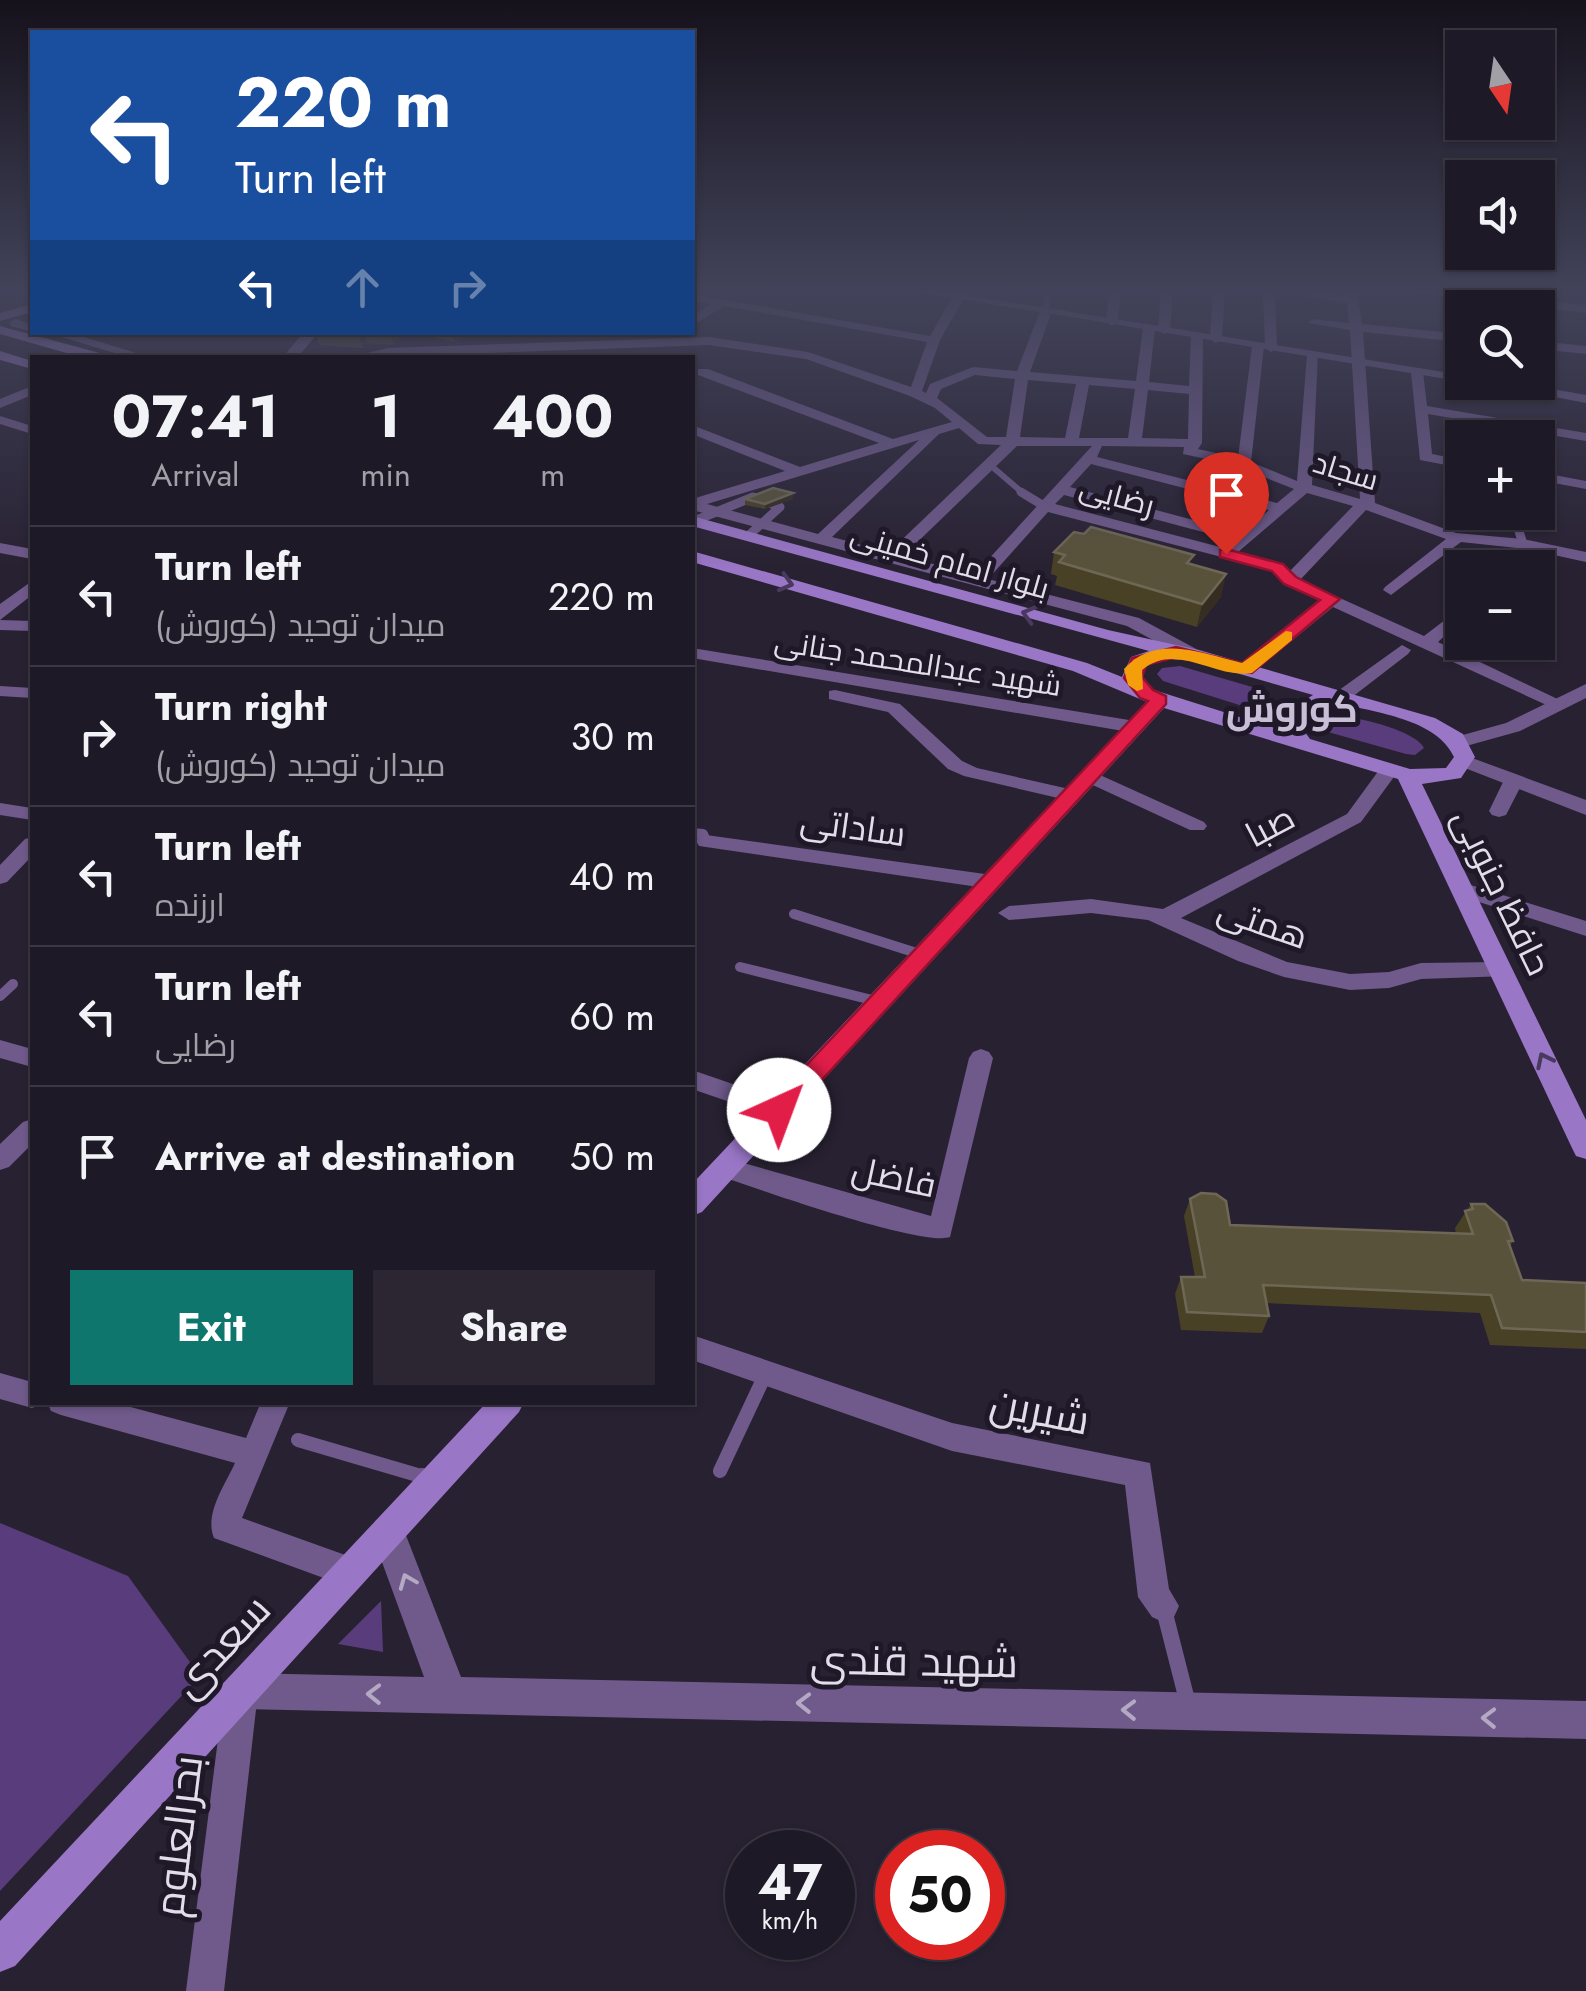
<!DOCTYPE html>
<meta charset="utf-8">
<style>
:root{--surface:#1e1926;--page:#2b2632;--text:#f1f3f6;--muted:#a1a0a7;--line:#3c3843;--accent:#0f766e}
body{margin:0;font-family:Jost,Cairo,sans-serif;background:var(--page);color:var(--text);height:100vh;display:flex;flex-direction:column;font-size:38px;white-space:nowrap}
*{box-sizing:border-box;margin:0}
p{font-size:32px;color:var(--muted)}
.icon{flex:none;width:55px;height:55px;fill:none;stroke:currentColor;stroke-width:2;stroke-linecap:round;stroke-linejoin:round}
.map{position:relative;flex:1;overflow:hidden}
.side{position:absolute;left:30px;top:355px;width:665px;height:1050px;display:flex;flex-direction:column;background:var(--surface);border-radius:0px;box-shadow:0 2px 8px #0004,0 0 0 2px var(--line)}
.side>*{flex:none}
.top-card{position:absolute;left:30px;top:30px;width:665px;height:305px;border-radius:0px;box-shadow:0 2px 8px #0004,0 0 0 2px var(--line);background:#1a4fa0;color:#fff;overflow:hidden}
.needle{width:65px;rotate:167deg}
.fabs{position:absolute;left:1445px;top:30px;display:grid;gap:20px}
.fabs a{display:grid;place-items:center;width:110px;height:110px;border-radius:0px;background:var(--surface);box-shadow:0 2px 8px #0004,0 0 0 2px var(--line);font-size:50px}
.speed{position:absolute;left:725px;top:1830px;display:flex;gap:20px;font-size:50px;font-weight:700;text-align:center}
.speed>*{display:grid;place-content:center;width:130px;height:130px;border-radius:50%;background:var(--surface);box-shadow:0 2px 8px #0004,0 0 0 2px var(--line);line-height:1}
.speed small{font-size:25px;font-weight:400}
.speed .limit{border:15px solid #d22;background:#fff;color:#111}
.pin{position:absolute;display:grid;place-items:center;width:85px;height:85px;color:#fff;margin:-102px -42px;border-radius:50% 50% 50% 0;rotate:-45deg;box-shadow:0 0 10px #0007}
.pin .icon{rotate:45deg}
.me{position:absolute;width:110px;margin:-55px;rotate:43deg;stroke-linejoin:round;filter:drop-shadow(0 0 8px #0008)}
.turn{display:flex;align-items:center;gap:35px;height:210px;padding:0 40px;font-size:45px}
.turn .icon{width:130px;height:130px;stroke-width:2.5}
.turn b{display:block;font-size:70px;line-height:85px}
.lanes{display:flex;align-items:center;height:95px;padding:0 40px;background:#0003;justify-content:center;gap:50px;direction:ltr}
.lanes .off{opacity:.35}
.eta{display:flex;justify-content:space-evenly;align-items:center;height:170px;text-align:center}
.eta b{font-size:60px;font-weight:700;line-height:70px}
.cta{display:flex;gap:20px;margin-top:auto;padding:20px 40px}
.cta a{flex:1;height:115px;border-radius:0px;background:var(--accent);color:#fff;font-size:40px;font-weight:700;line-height:115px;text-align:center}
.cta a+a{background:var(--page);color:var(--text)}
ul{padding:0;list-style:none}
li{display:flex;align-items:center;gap:30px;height:140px;padding:0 40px;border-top:2px solid var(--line)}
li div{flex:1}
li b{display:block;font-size:38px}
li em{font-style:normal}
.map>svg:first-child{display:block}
</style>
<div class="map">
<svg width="1586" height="1991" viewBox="0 0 1586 1991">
<rect width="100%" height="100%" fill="#282132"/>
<path fill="#593c7b" d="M1180,666L1266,691L1273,704L1252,709L1163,681L1157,674L1162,668Z
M1322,715C1344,713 1415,729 1424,748L1415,755L1406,754L1328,732L1318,724L1317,719Z
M0,1523L128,1576L200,1676L0,1891Z
M381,1601L383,1652L338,1644Z"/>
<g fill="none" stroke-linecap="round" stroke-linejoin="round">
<path stroke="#6f5a8b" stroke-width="6" d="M1046,311L1047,297
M989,464L1024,494"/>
<path stroke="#6f5a8b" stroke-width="9" d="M1021,492L1044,506
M1513,512L1523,544
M694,521L753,497L780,507L748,536"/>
<path stroke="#6f5a8b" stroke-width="10" d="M692,833L703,834L706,841
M794,914L923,955
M740,967L880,1002
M0,996L13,984"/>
<path stroke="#6f5a8b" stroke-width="14" d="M298,1440L431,1479
M720,1471L766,1373"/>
<path stroke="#6f5a8b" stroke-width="16" d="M422,1476L432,1479
M1163,1606L1188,1704"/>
<path fill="#6f5a8b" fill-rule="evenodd" d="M956,291H968L940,340L922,391L926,393L930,384L973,367L1017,371L1040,311L1046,307L1052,311L1030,372L1136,381L1143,328L1149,324L1155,328L1149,382L1189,386L1191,336L1197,332L1203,336L1202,443L1198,449L1238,458L1252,346L1258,342L1264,346L1251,462L1297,481L1307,355L1318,352L1312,485L1360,499L1350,330L1307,323L1313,319L1349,323L1347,303L1306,296L1312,292L1346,296L1345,291H1357L1362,324L1462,334V342L1363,332L1375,503L1456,533L1523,539L1586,552V562L1531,550L1520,568H1504L1517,548L1461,542L1391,595L1383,590L1385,587L1446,539L1366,510L1300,580L1424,636L1462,607V620L1438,642L1568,704L1565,708H1553L1333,607L1251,674H1239V666L1320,601L1284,584L1272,570L1048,512L988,579L1139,618L1198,650V658H1186L1127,626L692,510V499L785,471L692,434V425L800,467L879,443L698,375V369H708L893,439L952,422L935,408L910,396L806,359L709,345L346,358L388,348L709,337L808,352L911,387L927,342L724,306L695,324L692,316L711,304L692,301V294L930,336ZM975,375L1015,379L1006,437H987L937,398L941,389ZM1028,380L1076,384L1065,438L1020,437ZM1089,385L1135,389L1128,438H1079ZM1148,390L1189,394L1188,439L1142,438ZM959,428L978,444L1001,445L889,552L832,537L939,434ZM919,440L818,534L707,504ZM1017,446H1092L974,575L903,556ZM1102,446L1184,447L1183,454L1234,465L1294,489L1277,503L1097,457ZM1091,464L1269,510L1242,533L1070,487ZM1307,493L1353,506L1290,571L1284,564L1238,552ZM1064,495L1233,540L1224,548L1055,504Z
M1109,291H1121L1118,322L1112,326L1106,322Z
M1161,291H1173L1170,330L1164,334L1158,330Z
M1213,291H1225L1222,339L1216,343L1210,339Z
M1263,291H1275L1277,348L1271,352L1265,348Z
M1404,291H1442L1586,305V313Z
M15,319L32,324V332L11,326L9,323Z
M45,332H67L153,358H131Z
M1538,341L1586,346V354L1538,349Z
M1417,368L1423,372L1427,406L1586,433V441L1428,414L1432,454L1462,460V468L1420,460L1411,372Z
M32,386V395L0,408V399Z
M0,416L32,426V434L0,424Z
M1538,472L1586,481V489L1538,480Z
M0,543L32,549V559L0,553Z
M0,620L32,621V631L0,630Z
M1402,645L1411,650L1408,654L1347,701H1335V693Z
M692,648L1135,721L1144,727L1135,733L692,658Z
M0,686L32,688V698L0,696Z
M835,690L900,704L962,761L977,768L1078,791L1081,795L1071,801L964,776L948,769L888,712L829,699V691Z
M1389,764L1399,770L1361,822L1181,918L1287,962L1350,974L1389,972L1421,963L1500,962L1508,964L1511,970L1508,976L1421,979L1389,988L1350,990L1284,977L1238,961L1148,920L1091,913L1009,920L998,913L1009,906L1091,899L1163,909L1347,814L1382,766Z
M1089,770L1204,822L1207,826L1204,830H1190L1082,780L1079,776Z
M1514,774L1524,780L1506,815L1499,817L1492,815L1489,811L1504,780Z
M0,803L32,808V820L0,815Z
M706,835L992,875L1002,882L992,889L699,846L696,841L699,836Z
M32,837V856L7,882L0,884V865L25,839Z
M1461,882L1586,921V936L1454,894L1451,889Z
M0,1040L32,1049V1067L0,1058Z
M981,1049L989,1052L993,1058L950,1237C922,1247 755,1188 717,1175L713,1168L717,1161L726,1158L931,1216L969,1058L973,1052Z
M692,1070L788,1103L791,1110L788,1117L779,1119L692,1089Z
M32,1119V1144L9,1167L0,1170V1144L23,1122Z
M692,1335L952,1423L1150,1463L1169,1589L1179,1606L1174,1617L1163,1622L1152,1617L1138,1597L1125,1485L952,1451L692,1360Z
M0,1373L32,1382V1402L42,1404L32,1408L0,1399Z
M47,1402H112L246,1438L261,1402H290L242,1518L362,1561L367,1572L362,1583L351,1588L214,1538C204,1514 225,1485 235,1463L61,1415L51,1411Z
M241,1675L253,1680L258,1692L224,1991H186L224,1692L229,1680Z"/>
<path fill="#6f5a8b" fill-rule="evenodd" d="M912,291H941L1462,375L1465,382Z
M304,332H319L297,358H282Z
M1477,382H1513L1586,395V403Z
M32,581V595L0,620V604Z
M1586,684V698L1520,731L1459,748L1449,742L1452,738L1506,723Z
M1464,755L1586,800V815L1457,765L1453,761L1457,757Z
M388,1515L400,1520L461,1677L1586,1701V1739L241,1709L228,1704L223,1691L228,1678L241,1673L424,1677L371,1532L376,1520Z"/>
<path fill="#9976c6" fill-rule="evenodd" d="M32,304V312L0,321V313Z
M0,326L107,355L109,358H84L0,334Z
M0,351L32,361V369L0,360Z
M692,516L1108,630L1199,650L1435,718L1463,734L1475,757L1461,778L1422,784L1586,1120V1159L1576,1156L1572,1148L1398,779L1164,708L702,1212L692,1216V1184L1147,702L1073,671L692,562V551L1087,663L1122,677L1131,657L1149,651L692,526ZM1163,659L1191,660L1313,695L1291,709L1284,731L1154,690L1142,676L1146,665ZM1339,703C1376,713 1437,719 1454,757L1446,768L1410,769L1310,739L1302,728C1309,710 1320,705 1339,703Z
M487,1402H524L519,1412L15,1966L0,1972V1921Z"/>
</g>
<path fill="#494125" d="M316,332H404L393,345L367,343L362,348L319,345Z
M424,332H469L454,342L425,335Z
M745,499H793L765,509L745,505Z
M1084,534L1192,564L1221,597L1197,627L1055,585L1057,576L1051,574L1054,552Z
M1190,1199L1230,1225L1456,1234L1455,1228L1471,1204L1513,1241L1510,1246L1522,1280L1586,1283V1349L1490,1345L1480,1313L1267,1303L1269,1316L1262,1333L1181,1330L1175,1294L1181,1277H1195L1184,1216Z"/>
<path fill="#352d21" d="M365,332L367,343L362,348L359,333Z
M391,332H404V333L393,345Z
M452,332H469L454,342Z
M793,493V499L765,509V504Z
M1226,574L1221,597L1197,627L1202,604Z"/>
<path fill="#59523a" stroke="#6e6755" stroke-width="2.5" d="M773,488L793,493L765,504L745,499Z
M1091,527L1194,555L1187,563L1226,574L1202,604L1059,562L1065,555L1054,552L1074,532L1084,534Z
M1201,1193L1216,1194L1226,1201L1230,1225L1473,1234L1465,1211L1473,1209L1471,1204H1485L1506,1222L1513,1241H1508L1522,1280L1586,1283V1332L1502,1328L1491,1295L1263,1285L1269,1316L1187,1312L1181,1277H1205L1190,1199Z"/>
<defs><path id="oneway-chevron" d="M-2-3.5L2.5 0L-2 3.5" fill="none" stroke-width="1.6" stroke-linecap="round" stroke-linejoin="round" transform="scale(2.5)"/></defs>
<g stroke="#49395f">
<use href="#oneway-chevron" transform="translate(786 583) rotate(16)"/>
<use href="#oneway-chevron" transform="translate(1029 614) rotate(-164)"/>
<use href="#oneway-chevron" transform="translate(1544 1060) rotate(-116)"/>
</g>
<g stroke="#b4a9c3">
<use href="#oneway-chevron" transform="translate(407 1581) rotate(-112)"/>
<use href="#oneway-chevron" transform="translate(374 1694) rotate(-179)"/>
<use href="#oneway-chevron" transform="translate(804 1703) rotate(-179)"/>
<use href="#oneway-chevron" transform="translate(1129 1710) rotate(-179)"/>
<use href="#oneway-chevron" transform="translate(1489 1718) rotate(-179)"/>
</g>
<linearGradient id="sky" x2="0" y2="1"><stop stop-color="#16121c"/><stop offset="0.51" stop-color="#42435a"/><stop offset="1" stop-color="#42435a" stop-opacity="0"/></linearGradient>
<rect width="1586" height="569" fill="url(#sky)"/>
<path fill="#e11d48" stroke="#92132f" stroke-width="2.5" d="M1226,549L1283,564L1296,577L1340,599L1252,673L1176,657L1146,665L1142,677L1153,690L1166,696V704L788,1117H770L767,1110L770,1104L1148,701L1140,698L1124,678L1132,658L1176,647L1242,663L1320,600L1284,584L1272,571L1220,557V550Z"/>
<path fill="#f59e0b" d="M1286,631L1292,632V640L1252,673C1214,679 1177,641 1142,670L1143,689L1137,691L1128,685L1124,669C1156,633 1202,653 1242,663Z"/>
<g text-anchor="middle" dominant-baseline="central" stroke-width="10" stroke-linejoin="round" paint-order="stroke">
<g font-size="30" fill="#e2dde9" stroke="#1e1828">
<text transform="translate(1346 471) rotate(17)">سجاد</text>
<text transform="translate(1117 496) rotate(15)">رضایی</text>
<text transform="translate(950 561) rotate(16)">بلوار امام خمینی</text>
<text transform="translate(918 663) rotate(9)">شهید عبدالمحمد جنانی</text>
</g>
<g font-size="35" fill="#e2dde9" stroke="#1e1828">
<text transform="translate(1270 826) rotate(-28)">صبا</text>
<text transform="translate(853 827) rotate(8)">ساداتی</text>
<text transform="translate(1502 892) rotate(64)">حافظ جنوبی</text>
<text transform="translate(1263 923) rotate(19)">همتی</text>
<text transform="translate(894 1177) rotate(12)">فاضل</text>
</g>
<g font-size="38" font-weight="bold" fill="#c8bfd6" stroke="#1e1828">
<text x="1292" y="708">کوروش</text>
</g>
<g font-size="42" fill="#e2dde9" stroke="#1e1828">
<text transform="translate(1040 1411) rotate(11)">شیرین</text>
<text transform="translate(221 1646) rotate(-47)">سعدی</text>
<text transform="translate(914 1661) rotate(1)">شهید قندی</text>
<text transform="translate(178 1836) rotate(-83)">بحرالعلوم</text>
</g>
</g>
</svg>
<div class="fabs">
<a><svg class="needle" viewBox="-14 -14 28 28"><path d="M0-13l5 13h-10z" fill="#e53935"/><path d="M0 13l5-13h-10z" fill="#a1a0a7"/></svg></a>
<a><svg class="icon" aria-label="sound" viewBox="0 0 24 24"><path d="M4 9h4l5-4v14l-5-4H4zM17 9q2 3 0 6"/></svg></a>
<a><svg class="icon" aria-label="search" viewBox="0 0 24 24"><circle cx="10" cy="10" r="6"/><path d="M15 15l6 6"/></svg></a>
<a>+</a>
<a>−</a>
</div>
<div class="speed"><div>47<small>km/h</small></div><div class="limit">50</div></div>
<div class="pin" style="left:1226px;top:554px;background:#d93025"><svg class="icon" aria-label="arrive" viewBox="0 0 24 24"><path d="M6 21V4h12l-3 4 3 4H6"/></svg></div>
<svg class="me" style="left:779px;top:1110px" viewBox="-20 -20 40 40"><circle r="19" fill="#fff"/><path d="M0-13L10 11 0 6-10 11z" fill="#e11d48"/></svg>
<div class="top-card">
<div class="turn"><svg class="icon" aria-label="left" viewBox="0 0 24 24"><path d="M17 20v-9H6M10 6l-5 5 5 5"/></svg><div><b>220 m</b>Turn left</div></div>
<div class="lanes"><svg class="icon" aria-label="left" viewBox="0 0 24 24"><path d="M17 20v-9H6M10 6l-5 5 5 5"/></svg><svg class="icon off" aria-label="ahead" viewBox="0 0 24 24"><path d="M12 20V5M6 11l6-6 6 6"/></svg><svg class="icon off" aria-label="right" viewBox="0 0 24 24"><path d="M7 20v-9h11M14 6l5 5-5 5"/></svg></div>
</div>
<section class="side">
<div class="eta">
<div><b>07:41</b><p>Arrival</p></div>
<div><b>1</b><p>min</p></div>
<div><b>400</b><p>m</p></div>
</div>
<ul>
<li><svg class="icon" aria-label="left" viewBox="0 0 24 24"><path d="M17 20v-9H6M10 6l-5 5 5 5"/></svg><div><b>Turn left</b><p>میدان توحید (کوروش)</p></div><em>220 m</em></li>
<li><svg class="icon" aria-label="right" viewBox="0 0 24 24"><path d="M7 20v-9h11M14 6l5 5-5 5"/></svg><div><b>Turn right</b><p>میدان توحید (کوروش)</p></div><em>30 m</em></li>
<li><svg class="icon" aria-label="left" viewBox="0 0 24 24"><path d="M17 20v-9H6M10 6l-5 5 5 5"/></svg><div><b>Turn left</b><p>ارزنده</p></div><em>40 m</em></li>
<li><svg class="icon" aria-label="left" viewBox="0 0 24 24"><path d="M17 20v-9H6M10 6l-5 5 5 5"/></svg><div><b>Turn left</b><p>رضایی</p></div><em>60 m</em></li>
<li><svg class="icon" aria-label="arrive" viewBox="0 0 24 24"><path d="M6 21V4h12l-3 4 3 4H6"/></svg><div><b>Arrive at destination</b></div><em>50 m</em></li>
</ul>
<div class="cta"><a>Exit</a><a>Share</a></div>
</section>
</div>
